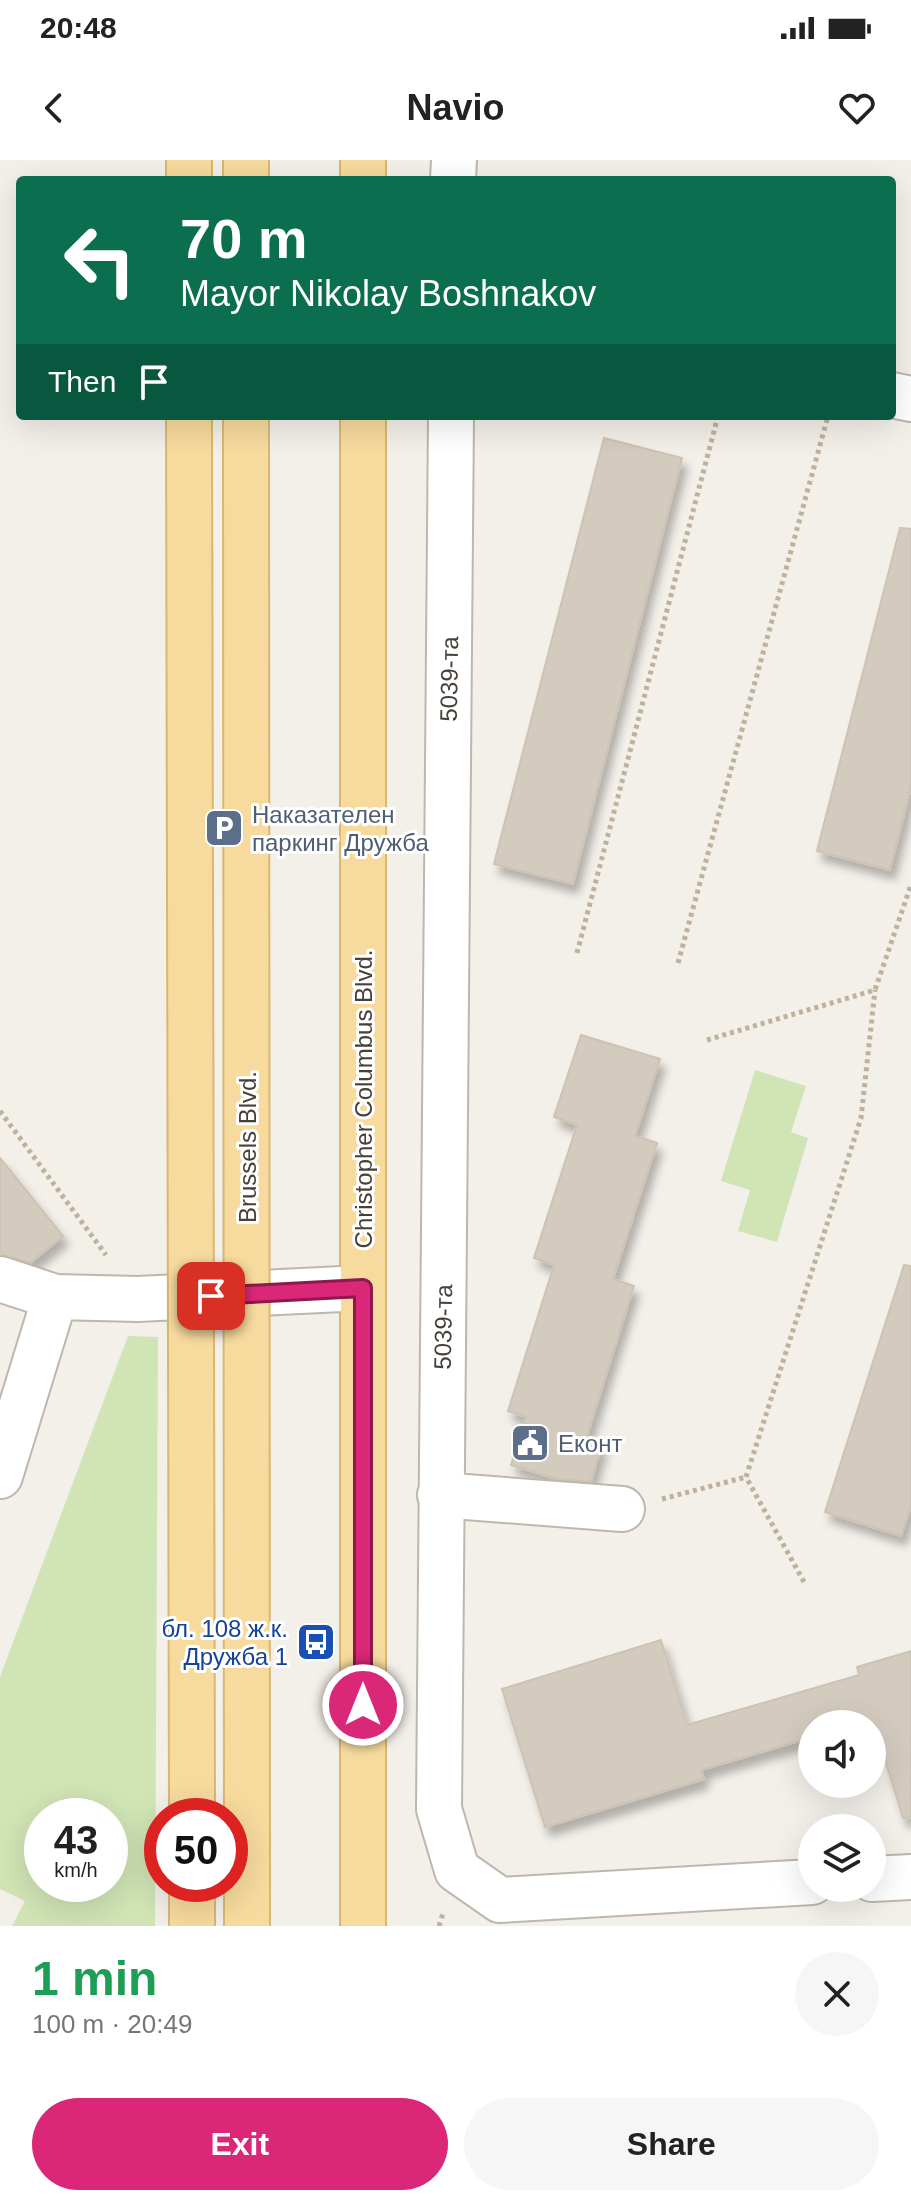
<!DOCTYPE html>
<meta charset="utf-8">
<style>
:root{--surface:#fff;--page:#f6f6f6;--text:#222;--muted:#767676;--accent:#db2777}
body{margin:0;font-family:Arial,sans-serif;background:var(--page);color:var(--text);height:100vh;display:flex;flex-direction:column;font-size:30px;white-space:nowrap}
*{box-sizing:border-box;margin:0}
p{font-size:26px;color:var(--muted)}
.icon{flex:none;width:44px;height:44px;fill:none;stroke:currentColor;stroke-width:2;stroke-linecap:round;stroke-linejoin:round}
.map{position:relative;height:1766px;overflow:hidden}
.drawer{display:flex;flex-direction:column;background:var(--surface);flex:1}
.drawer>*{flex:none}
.banner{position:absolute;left:16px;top:16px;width:880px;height:244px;border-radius:8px;box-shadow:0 8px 32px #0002;background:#0b6e4f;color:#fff;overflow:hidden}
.buttons{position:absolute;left:798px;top:1550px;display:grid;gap:16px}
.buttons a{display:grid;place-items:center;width:88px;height:88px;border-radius:50%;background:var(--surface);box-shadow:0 8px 32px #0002;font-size:40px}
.speed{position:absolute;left:24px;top:1638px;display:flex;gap:16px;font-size:40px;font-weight:700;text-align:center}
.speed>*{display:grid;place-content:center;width:104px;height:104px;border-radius:50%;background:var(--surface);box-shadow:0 8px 32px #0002;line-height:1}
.speed small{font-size:20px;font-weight:400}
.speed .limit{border:12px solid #d22;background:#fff;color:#111}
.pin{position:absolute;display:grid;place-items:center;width:68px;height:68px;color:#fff;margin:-34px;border-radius:16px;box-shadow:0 4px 12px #0006}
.me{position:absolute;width:88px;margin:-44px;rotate:0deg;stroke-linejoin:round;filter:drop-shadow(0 0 6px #0008)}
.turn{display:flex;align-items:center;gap:28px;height:168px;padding:0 32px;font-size:36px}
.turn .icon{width:104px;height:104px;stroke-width:2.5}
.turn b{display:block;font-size:56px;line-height:68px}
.then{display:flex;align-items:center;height:76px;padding:0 32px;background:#0003;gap:16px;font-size:30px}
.round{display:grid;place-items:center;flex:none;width:84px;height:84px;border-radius:42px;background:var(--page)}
.overview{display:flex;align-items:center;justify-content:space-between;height:136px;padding:0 32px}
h1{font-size:48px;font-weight:700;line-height:60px;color:#1e9e55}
.button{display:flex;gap:16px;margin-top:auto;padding:16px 32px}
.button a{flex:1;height:92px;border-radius:48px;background:var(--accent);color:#fff;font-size:32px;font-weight:700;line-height:92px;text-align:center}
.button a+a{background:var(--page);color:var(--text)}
.status{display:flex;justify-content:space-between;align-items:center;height:56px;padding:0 40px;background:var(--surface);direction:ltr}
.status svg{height:22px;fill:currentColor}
header{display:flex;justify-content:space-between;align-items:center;height:104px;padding:0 32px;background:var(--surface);font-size:36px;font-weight:700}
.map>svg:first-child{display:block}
</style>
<div class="status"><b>20:48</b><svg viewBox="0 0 49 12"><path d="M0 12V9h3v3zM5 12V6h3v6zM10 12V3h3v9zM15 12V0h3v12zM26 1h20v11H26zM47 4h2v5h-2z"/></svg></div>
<header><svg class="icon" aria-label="back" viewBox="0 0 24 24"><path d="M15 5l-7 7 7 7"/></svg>Navio<svg class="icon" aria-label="heart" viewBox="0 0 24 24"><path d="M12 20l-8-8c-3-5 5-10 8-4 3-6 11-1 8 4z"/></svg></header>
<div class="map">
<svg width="911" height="1766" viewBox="0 0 911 1766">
<defs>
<filter id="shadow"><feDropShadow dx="5" dy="9" stdDeviation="4" flood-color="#0004"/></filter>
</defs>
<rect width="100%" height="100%" fill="#f3efe9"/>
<path fill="#d0e4b5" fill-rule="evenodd" d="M755,910L806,926L791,972L808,978L777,1082L738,1071L750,1030L721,1021Z
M128,1176L158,1177L155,1766H12L25,1741L0,1729V1517ZM42,1656H110V1724H42Z"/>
<path fill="#d4cbbf" stroke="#cec2b3" stroke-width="2" filter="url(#shadow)" d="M604,278L682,298L573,724L494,704Z
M900,368L911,369V627L890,710L817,691Z
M581,875L660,899L635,976L657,983L613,1119L634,1126L586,1279L602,1284L591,1322L557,1319L511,1305L526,1257L508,1251L554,1105L534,1098L577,965L554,957Z
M0,998L63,1076L30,1103L0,1093Z
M904,1105L911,1106V1346L901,1376L825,1352Z
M661,1480L687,1565L859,1515L857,1507L911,1491V1657L903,1658L874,1564H812V1577L701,1610L704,1619L545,1667L502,1529Z"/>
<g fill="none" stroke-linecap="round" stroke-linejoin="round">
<defs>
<path id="minor" d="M453,20L454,0
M892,235L911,239
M451,256L439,1649L457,1710L500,1740L812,1722
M0,1119L55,1137L138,1139L363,1128
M0,1316L55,1137
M440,1335L622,1349
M872,1719L911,1717"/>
<path id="major" d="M189,0V20
M246,0V20
M363,20V0
M363,256V1766
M192,1724V1766"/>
</defs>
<use href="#minor" stroke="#beb7ac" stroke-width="48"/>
<use href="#major" stroke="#dab76f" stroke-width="48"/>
<path stroke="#beb29e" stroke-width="5" stroke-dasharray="4 4" stroke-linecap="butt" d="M577,793L718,256
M678,803L828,256
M707,880L875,830L911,725
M0,951L106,1095
M662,1339L746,1317
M804,1422L746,1317L861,958L875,830
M439,1766L443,1753"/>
<use href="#minor" stroke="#fff" stroke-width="44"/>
<use href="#major" stroke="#f6da9e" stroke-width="44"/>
<defs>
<path id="major-bridge" d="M189,256L192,1656
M246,256L247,1766"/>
</defs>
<use href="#major-bridge" stroke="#dab76f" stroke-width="48" stroke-linecap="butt"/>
<use href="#major-bridge" stroke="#f6da9e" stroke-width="44"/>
</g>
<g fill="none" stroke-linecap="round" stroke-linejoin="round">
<defs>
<path id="route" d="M211,1136L363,1128V1545"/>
</defs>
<use href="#route" stroke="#8e194d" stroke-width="20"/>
<use href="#route" stroke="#db2777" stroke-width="14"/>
</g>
<defs>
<symbol id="parking-square" viewBox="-11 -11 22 22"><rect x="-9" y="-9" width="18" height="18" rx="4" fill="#5c6f8a" stroke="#fff"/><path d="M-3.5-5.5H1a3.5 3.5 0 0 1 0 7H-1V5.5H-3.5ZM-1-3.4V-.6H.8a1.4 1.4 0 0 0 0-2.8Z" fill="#fff"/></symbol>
<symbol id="civic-square" viewBox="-11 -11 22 22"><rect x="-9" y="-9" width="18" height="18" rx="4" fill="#5c6f8a" stroke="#fff"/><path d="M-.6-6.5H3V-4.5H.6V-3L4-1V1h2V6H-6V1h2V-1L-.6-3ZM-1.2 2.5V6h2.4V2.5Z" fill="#fff"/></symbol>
<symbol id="bus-square" viewBox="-11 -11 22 22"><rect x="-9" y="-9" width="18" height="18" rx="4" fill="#1a4fb4" stroke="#fff"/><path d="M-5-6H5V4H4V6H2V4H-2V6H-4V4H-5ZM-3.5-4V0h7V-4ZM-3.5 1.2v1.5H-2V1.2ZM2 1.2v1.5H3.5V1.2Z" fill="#fff"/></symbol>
</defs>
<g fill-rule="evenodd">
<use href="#parking-square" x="202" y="646" width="44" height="44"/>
<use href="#civic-square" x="508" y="1261" width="44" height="44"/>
<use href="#bus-square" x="294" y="1460" width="44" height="44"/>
</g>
<g text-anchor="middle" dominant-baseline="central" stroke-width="6" stroke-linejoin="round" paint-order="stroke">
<g font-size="24" fill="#464038" stroke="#fff">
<text transform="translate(449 519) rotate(-89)">5039-та</text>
<text transform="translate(363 939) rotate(-90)">Christopher Columbus Blvd.</text>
<text transform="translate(247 987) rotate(-90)">Brussels Blvd.</text>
<text transform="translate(443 1167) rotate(-89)">5039-та</text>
</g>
<g font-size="24" fill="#4e5e75" stroke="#fff" text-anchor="start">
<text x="252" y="654">Наказателен<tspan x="252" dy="28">паркинг Дружба</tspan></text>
<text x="558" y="1283">Еконт</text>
</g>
<g font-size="24" fill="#164399" stroke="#fff" text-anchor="end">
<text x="288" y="1468">бл. 108 ж.к.<tspan x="288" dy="28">Дружба 1</tspan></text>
</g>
</g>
</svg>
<div class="buttons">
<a><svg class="icon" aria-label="sound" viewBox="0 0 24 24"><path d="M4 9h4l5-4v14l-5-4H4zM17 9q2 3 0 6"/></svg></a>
<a><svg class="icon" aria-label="layers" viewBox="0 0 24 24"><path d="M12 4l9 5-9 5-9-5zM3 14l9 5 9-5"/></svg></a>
</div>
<div class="speed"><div>43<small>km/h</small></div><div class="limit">50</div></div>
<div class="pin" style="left:211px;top:1136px;background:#d93025"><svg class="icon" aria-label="arrive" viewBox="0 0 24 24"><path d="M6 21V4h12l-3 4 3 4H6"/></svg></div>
<svg class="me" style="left:363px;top:1545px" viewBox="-20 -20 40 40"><circle r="17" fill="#db2777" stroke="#fff" stroke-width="3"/><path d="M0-11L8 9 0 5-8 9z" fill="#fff"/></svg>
<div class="banner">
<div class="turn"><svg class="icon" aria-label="left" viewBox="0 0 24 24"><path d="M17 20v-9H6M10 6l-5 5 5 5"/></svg><div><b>70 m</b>Мayor Nikolay Boshnakov</div></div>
<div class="then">Then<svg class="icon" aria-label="arrive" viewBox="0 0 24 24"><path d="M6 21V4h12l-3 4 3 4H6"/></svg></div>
</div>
</div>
<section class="drawer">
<div class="overview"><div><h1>1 min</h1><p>100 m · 20:49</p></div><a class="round"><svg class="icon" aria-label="close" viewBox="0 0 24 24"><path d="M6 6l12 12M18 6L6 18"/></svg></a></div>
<div class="button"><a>Exit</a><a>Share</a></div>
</section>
